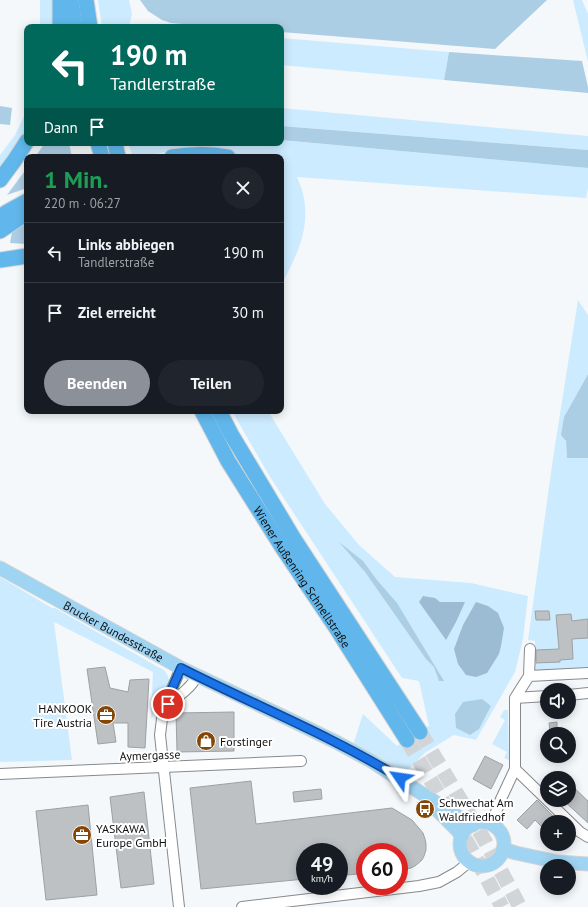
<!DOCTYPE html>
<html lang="de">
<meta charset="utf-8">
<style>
:root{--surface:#171b24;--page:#20242c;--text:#f1f3f6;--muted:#9ea1a6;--line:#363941;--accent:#8c9099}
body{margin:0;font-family:"PT Sans",sans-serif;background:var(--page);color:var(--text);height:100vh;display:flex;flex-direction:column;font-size:15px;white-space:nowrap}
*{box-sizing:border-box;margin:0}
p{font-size:13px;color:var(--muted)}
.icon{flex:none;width:22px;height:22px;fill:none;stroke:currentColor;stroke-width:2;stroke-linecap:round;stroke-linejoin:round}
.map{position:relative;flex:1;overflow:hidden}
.panel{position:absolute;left:24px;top:154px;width:260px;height:260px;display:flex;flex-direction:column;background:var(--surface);border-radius:8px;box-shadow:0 2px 10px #0003}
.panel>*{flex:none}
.guide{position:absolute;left:24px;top:24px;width:260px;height:122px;border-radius:8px;box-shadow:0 2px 10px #0003;background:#00695c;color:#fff;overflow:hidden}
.tools{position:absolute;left:540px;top:683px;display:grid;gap:8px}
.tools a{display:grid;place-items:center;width:36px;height:36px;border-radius:50%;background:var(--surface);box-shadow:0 2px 10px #0003;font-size:20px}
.speed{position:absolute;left:296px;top:843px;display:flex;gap:8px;font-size:20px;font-weight:700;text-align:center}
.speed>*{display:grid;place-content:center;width:52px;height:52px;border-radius:50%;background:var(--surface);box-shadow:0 2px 10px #0003;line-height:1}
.speed small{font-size:10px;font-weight:400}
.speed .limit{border:6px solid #d22;background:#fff;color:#111}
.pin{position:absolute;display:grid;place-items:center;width:34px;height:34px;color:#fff;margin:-17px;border:2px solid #fff;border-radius:50%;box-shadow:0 1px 4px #0007}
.me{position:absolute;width:44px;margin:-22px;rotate:302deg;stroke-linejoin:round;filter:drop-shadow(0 0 3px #0008)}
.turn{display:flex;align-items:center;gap:14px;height:84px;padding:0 20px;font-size:18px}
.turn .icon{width:52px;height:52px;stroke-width:2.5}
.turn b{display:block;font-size:28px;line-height:34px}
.then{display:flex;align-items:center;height:38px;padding:0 20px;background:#0003;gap:8px;font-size:15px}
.round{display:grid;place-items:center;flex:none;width:42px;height:42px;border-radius:21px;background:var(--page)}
.summary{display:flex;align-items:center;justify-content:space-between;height:68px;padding:0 20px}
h1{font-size:24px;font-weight:700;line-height:30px;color:#1e9e55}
.action{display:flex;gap:8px;margin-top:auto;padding:8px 20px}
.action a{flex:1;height:46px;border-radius:24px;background:var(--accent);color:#fff;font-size:16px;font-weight:700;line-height:46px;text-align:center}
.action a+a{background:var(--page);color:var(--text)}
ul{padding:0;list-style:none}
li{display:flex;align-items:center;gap:12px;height:60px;padding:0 20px;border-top:1px solid var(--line)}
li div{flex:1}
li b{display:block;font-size:15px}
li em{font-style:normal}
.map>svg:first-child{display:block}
</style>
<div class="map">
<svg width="588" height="907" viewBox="0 0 588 907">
<rect width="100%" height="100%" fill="#f4f8fb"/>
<path fill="#cdebff" d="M40,0H54L53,27H40Z
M98,0H129L132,14L129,27H102Z
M573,0H582L588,14V62Z
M281,38L449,52L444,80L281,65Z
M281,108L588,136V150L281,126Z
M27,110V130L16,149L0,171V155L15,135Z
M281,140L588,168V188L586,198L297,177C299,182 302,188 303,194C311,228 297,256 281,285V235L283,216L281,200V157C270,157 254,159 244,157C227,153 212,146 193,147C173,148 153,157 133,157L128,143H281Z
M578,300L588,315V374L564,417L567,457L588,458V667L535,671V641L528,640L553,458Z
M232,411H268L325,504L359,545L395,577L471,583L528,596L523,639L515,672L476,740L454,735L426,752L403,774L353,745L363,714L397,746L429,726L419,681L402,678L270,477Z
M0,577L52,608H55L158,667C161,668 165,670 166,673C173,682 166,693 163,702C154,706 155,710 152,719L151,718L153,672L54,622L72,760L0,762Z
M504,710H508L509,759V760L504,758L507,752L492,744L505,720L500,717Z"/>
<path fill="#accee4" d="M140,0H547L495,49L281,32V27H218L171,23L162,20L148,11Z
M449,52L582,61L588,87V93L444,80Z
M0,106L12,108L10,125L0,124Z
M281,126L588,150V168L281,140Z
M45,143H69L72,157H35Z
M27,168V188L7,195Z
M27,223V244L10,243L12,232Z
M588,374V458H567L566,441L561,435L564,417Z
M339,542L363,561L377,580L397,603L444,681H439L434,667L426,659L365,572Z
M482,699L491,706L479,729L470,735L456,728L455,714L463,702Z"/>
<path fill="#9bbcd2" d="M423,596L435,598L440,602H465L456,622L446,640L419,602Z
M476,602L488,606L498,613L504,628L501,646L499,654L487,673L476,677L466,675L458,664L454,649L463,625Z"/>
<path fill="#bdc1c3" stroke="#9da1a4" d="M535,611H549L550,620H536Z
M571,614L572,621L588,619V638L572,639L573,659L560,660V662L536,663V650L559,649L556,615Z
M105,667L110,688L128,692L130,680L149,679L145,748L128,747V723H113L116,742L98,744L87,669Z
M234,712V751L177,752L176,713Z
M557,722V731L550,732L549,723Z
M485,756L503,765L491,789L473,779Z
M251,781L256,824L392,808L412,820L423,833L425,839L426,844V850L424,856L422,860L415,866L411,868L399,870V852H365V873L339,876V852H305V879L201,889L190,788Z
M569,783L588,801V823L563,800H569Z
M321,789L322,799L294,802L293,792Z
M144,792L154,884L121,888L110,797Z
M537,800L559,822H547V832L535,820L527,829L517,820Z
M88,805L97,895L46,900L36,811Z"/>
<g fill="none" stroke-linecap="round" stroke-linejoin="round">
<path stroke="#d2d5d8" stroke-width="15" stroke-dasharray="15 8" stroke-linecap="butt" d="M420,732L485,841L520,907
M407,740L471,849L502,907"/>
<defs>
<path id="minor" d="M529,676L588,673
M569,695L588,693
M515,698L547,696
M168,704C179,696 191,688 197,676
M515,769L547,800
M0,774L301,761
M547,800L580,832L588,837
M491,825L501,799L515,769V698L529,676L530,649
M179,907L160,735L162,719L171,691L181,668
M242,907L419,886L439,882L457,872L469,862"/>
<g id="major">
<path id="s1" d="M0,568L181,668L297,723L336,742L371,761L457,816L473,825"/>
<path d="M437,810L457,830L462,836"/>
<circle cx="482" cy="844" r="22"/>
<path d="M503,849L516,853L558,862L588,864"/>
</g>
<g id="highway">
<path d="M71,0L75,27"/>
<path d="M86,0L90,27"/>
<path d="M60,27V0"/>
<path d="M98,143L102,157"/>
<path d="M115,143L118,157"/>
<path d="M172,157C191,154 209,153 228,157"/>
<path d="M0,180L14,161L27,141"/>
<path d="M0,217L7,212L27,201"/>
<path d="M0,231L27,213"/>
<path d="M0,260L27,256"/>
<path id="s2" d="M202,411L228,461L282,547L335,626L407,740"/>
<path d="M219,411L231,434L294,539L420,732"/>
</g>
</defs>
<use href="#minor" stroke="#878a8d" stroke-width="12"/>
<use href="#major" stroke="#d4d4d4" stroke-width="15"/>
<use href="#highway" stroke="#d4d4d4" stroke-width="17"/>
<use href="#minor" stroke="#fff" stroke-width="10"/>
<use href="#major" stroke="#a0d4f3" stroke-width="13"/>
<use href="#highway" stroke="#61b7eb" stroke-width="15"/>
</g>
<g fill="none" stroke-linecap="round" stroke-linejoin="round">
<defs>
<path id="route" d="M168,704L171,691L181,668C254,705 330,735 400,778"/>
</defs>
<use href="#route" stroke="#114b97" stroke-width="10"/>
<use href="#route" stroke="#1a73e8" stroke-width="7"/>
</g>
<defs>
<symbol id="office-disc" viewBox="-11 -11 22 22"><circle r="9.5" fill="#854707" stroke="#fff"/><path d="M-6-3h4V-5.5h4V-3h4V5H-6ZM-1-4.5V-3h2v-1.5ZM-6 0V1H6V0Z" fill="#fff"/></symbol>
<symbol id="shop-disc" viewBox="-11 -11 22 22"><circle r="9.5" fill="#854707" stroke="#fff"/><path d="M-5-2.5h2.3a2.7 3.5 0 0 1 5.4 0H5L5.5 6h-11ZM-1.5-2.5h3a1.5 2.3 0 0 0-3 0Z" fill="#fff"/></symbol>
<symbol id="bus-disc" viewBox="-11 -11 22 22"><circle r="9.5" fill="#854707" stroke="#fff"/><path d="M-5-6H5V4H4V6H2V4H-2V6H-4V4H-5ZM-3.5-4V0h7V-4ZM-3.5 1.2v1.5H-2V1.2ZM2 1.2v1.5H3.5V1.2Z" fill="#fff"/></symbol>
</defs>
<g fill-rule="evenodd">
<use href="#office-disc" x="95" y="704" width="22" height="22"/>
<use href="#shop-disc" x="195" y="730" width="22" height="22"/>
<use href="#bus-disc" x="414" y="798" width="22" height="22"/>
<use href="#office-disc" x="71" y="824" width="22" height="22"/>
</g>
<g text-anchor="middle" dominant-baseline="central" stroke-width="4" stroke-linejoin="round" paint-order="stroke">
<g font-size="12" fill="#0e0f10" stroke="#fff">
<text stroke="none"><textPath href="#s2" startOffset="194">Wiener Außenring Schnellstraße</textPath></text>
<text stroke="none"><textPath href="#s1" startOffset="130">Brucker Bundesstraße</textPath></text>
<text transform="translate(150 755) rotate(-2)">Aymergasse</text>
</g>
<g font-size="12" fill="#0e0f10" stroke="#fff" text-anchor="start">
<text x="92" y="708" text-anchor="end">HANKOOK<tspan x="92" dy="14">Tire Austria</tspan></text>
<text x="220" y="741">Forstinger</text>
<text x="439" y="802">Schwechat Am<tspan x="439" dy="14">Waldfriedhof</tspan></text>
<text x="96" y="828">YASKAWA<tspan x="96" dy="14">Europe GmbH</tspan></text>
</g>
</g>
</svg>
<div class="tools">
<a><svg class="icon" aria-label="sound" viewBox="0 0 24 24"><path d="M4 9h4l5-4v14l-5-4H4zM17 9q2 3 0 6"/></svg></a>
<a><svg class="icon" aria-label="search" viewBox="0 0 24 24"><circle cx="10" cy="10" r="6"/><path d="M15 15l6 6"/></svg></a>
<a><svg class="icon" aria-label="layers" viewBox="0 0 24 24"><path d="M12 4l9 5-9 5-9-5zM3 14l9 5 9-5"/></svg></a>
<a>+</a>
<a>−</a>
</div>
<div class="speed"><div>49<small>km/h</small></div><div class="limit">60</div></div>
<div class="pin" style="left:168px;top:704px;background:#d93025"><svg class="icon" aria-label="arrive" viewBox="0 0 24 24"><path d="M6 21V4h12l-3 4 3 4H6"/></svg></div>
<svg class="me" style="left:400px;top:778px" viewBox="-20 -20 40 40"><path d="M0-17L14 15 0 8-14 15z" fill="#1a73e8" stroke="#fff" stroke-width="4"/></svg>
<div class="guide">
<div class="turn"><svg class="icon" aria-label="left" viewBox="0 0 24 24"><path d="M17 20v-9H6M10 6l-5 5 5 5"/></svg><div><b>190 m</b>Tandlerstraße</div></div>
<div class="then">Dann<svg class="icon" aria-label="arrive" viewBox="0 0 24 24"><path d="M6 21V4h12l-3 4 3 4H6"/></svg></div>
</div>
<section class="panel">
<div class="summary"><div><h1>1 Min.</h1><p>220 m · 06:27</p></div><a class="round"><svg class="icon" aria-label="close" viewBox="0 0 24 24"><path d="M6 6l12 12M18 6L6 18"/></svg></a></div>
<ul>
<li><svg class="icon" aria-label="left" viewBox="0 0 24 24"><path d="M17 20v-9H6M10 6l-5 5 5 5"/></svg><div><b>Links abbiegen</b><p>Tandlerstraße</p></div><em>190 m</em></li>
<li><svg class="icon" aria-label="arrive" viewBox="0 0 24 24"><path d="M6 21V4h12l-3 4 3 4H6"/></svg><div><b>Ziel erreicht</b></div><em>30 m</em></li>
</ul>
<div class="action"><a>Beenden</a><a>Teilen</a></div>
</section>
</div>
